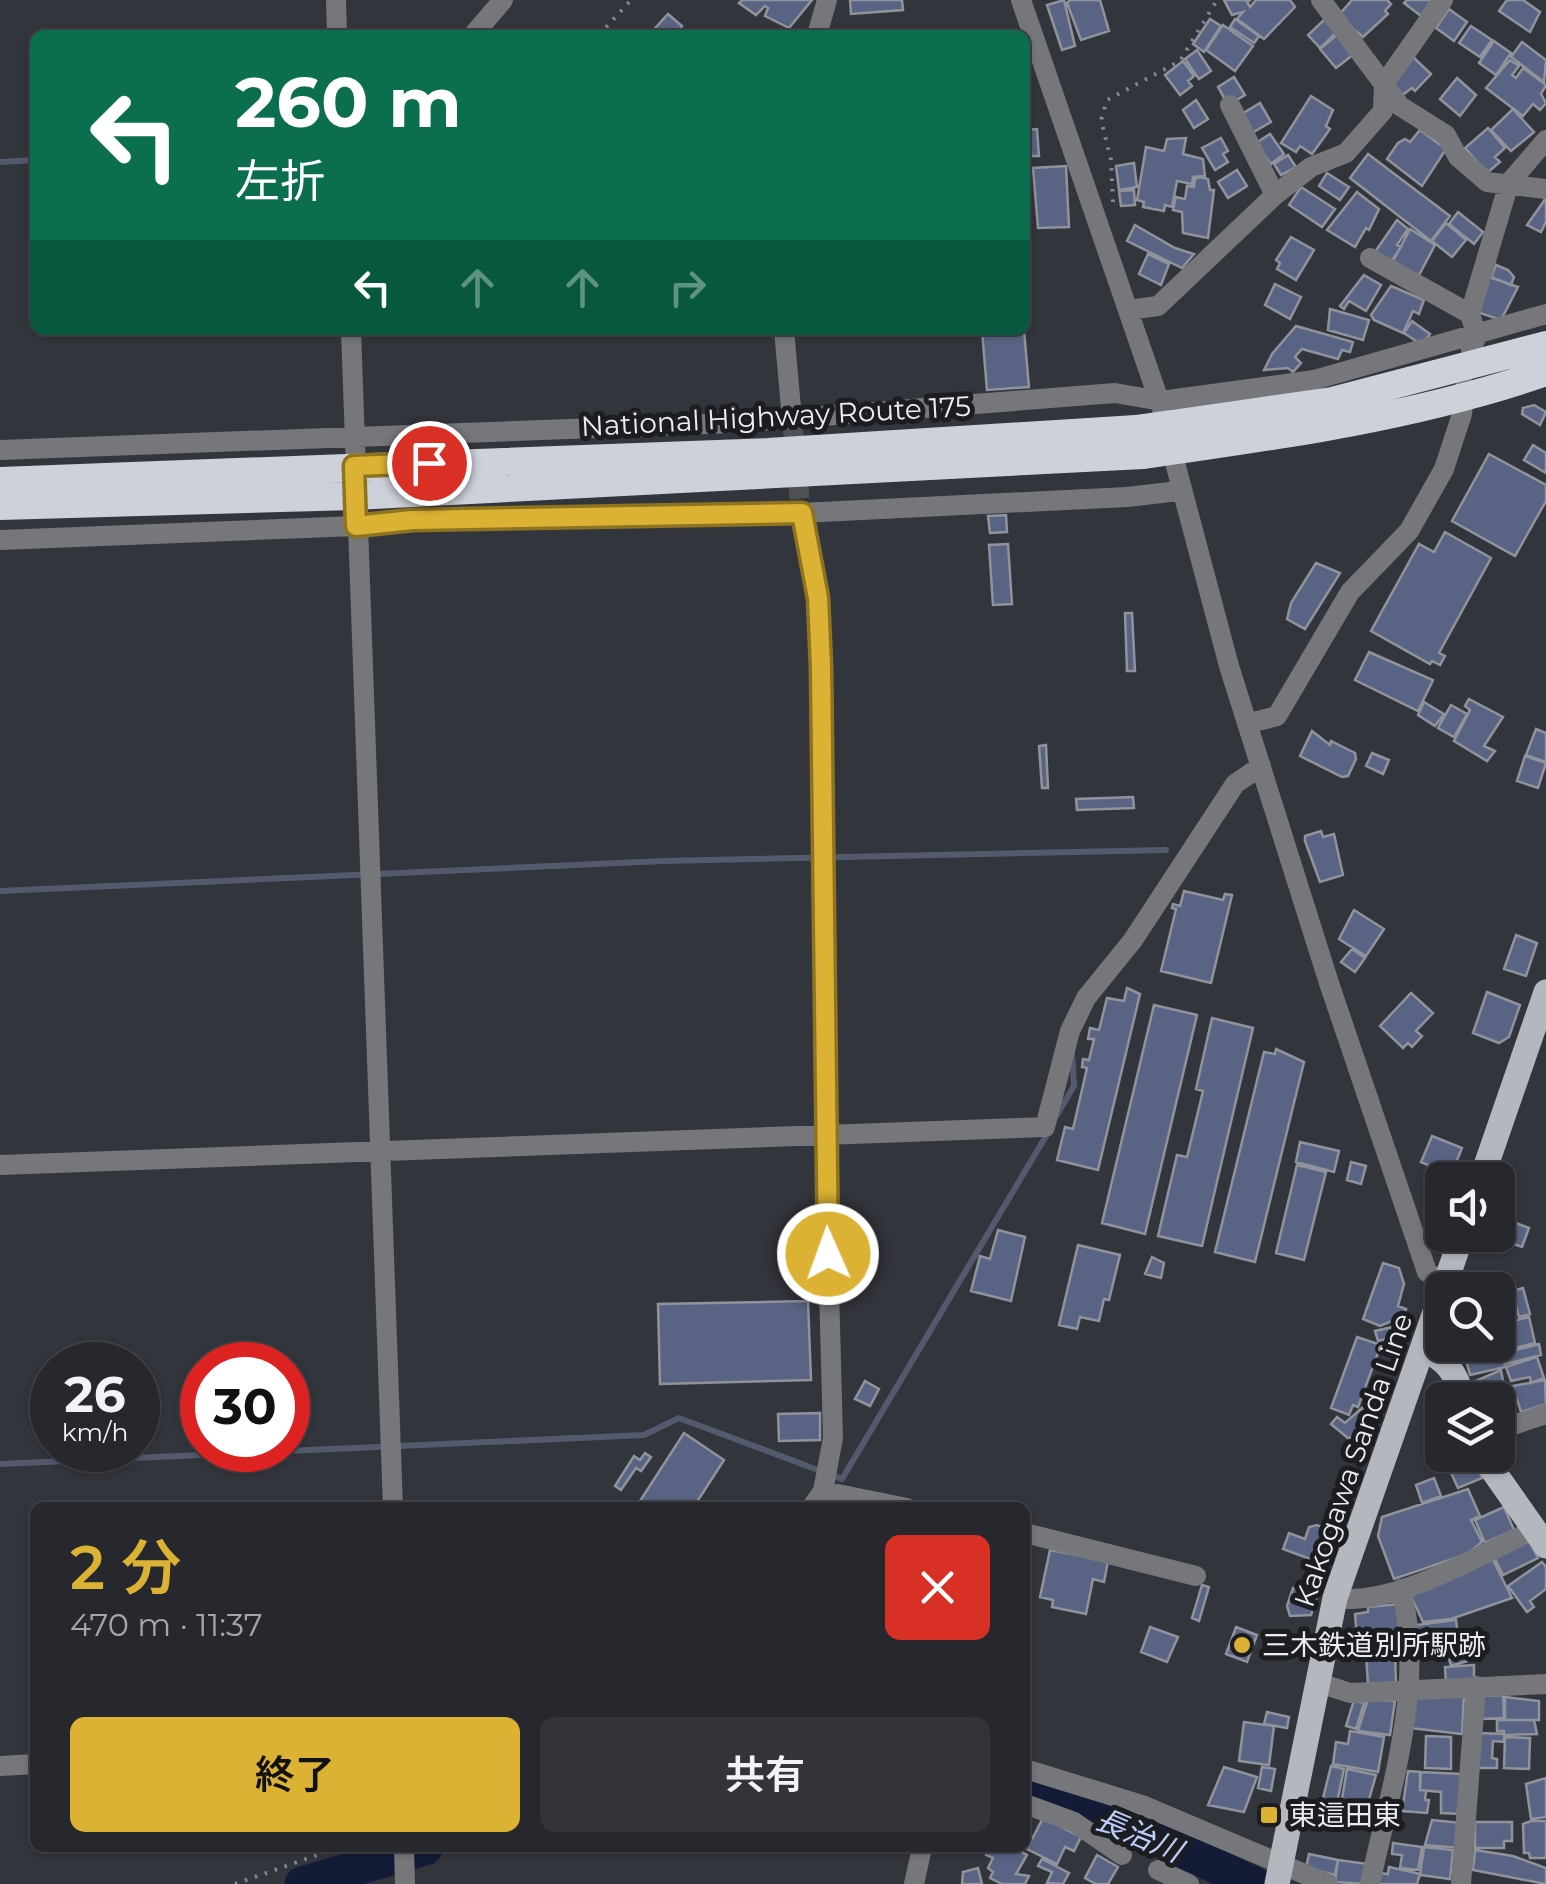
<!DOCTYPE html>
<html lang="ja">
<meta charset="utf-8">
<style>
:root{--surface:#26282d;--page:#323439;--text:#f1f3f6;--muted:#a4a6aa;--line:#424449;--accent:#dbb233}
body{margin:0;font-family:Montserrat,"Noto Sans JP",sans-serif;background:var(--page);color:var(--text);height:100vh;display:flex;flex-direction:column;font-size:38px;white-space:nowrap}
*{box-sizing:border-box;margin:0}
p{font-size:32px;color:var(--muted)}
.icon{flex:none;width:55px;height:55px;fill:none;stroke:currentColor;stroke-width:2;stroke-linecap:round;stroke-linejoin:round}
.map{position:relative;flex:1;overflow:hidden}
.side{position:absolute;left:30px;top:1502px;width:1000px;height:350px;display:flex;flex-direction:column;background:var(--surface);border-radius:15px;box-shadow:0 2px 8px #0004,0 0 0 2px var(--line)}
.side>*{flex:none}
.hud{position:absolute;left:30px;top:30px;width:1000px;height:305px;border-radius:15px;box-shadow:0 2px 8px #0004,0 0 0 2px var(--line);background:#0b6e4f;color:#fff;overflow:hidden}
.tools{position:absolute;left:1425px;top:1162px;display:grid;gap:20px}
.tools a{display:grid;place-items:center;width:90px;height:90px;border-radius:15px;background:var(--surface);box-shadow:0 2px 8px #0004,0 0 0 2px var(--line);font-size:50px}
.speed{position:absolute;left:30px;top:1342px;display:flex;gap:20px;font-size:50px;font-weight:700;text-align:center}
.speed>*{display:grid;place-content:center;width:130px;height:130px;border-radius:50%;background:var(--surface);box-shadow:0 2px 8px #0004,0 0 0 2px var(--line);line-height:1}
.speed small{font-size:25px;font-weight:400}
.speed .limit{border:15px solid #d22;background:#fff;color:#111}
.pin{position:absolute;display:grid;place-items:center;width:85px;height:85px;color:#fff;margin:-42px;border:5px solid #fff;border-radius:50%;box-shadow:0 2px 10px #0007}
.me{position:absolute;width:110px;margin:-55px;rotate:358deg;stroke-linejoin:round;filter:drop-shadow(0 0 8px #0008)}
.turn{display:flex;align-items:center;gap:35px;height:210px;padding:0 40px;font-size:45px}
.turn .icon{width:130px;height:130px;stroke-width:2.5}
.turn b{display:block;font-size:70px;line-height:85px}
.lanes{display:flex;align-items:center;height:95px;padding:0 40px;background:#0003;justify-content:center;gap:50px;direction:ltr}
.lanes .off{opacity:.35}
.round{display:grid;place-items:center;flex:none;width:105px;height:105px;border-radius:15px;background:var(--page)}
.headline{display:flex;align-items:center;justify-content:space-between;height:170px;padding:0 40px}
h1{font-size:60px;font-weight:600;line-height:75px;color:var(--accent)}
.primary-button{display:flex;gap:20px;margin-top:auto;padding:20px 40px}
.primary-button a{flex:1;height:115px;border-radius:15px;background:var(--accent);color:#111;font-size:40px;font-weight:600;line-height:115px;text-align:center}
.primary-button a+a{background:var(--page);color:var(--text)}
.map>svg:first-child{display:block}
</style>
<div class="map">
<svg width="1546" height="1884" viewBox="0 0 1546 1884">
<rect width="100%" height="100%" fill="#33353c"/>
<g fill="none" stroke-linecap="round" stroke-linejoin="round">
<path stroke="#545a6e" stroke-width="6" d="M0,162L35,160
M0,891L663,861L1166,850
M1057,1115L1074,1086L1072,1053
M0,1464L644,1435L679,1418L842,1479L1049,1131"/>
<path stroke="#131b36" stroke-width="35" d="M1025,1786L1154,1837L1254,1884
M302,1884L425,1848"/>
</g>
<path fill="#596484" stroke="#90939c" stroke-width="2.5" d="M742,0H812L789,28L765,16L768,8L765,6L756,15L739,3Z
M850,0H902L903,10L851,14Z
M1064,0L1075,46L1062,50L1047,5Z
M1070,0H1100L1109,31L1081,40L1067,3Z
M1224,0H1251L1247,2L1250,7L1256,0H1290L1295,7L1264,39L1237,19L1243,12L1232,15Z
M1352,0H1387L1391,4L1385,11L1388,14L1363,37L1338,16Z
M1407,0H1432L1421,16L1404,3Z
M1507,0H1523L1540,12L1530,32L1499,11Z
M1449,9L1467,22L1454,41L1436,28Z
M668,14L682,26L677,35H649Z
M1326,18L1338,31L1320,48L1308,35Z
M1210,19L1221,26L1204,52L1193,44Z
M1235,19L1259,36L1254,43L1230,27Z
M1223,25L1253,46L1235,71L1206,50Z
M1471,26L1492,40L1480,57L1459,43Z
M1338,34L1354,54L1336,68L1320,49Z
M1494,41L1511,53L1496,75L1479,63Z
M1522,42L1546,60L1544,82L1511,57Z
M1197,50L1211,71L1199,79L1185,59Z
M1413,57L1431,74L1415,91L1412,88L1401,96L1392,81Z
M1510,60L1519,66L1512,75L1516,78L1523,68L1546,85L1541,94L1546,103L1540,110L1533,104L1523,116L1486,88Z
M1183,61L1194,76L1188,81L1192,86L1180,95L1165,75Z
M1234,77L1245,95L1228,105L1218,87Z
M1457,78L1476,95L1460,116L1440,99Z
M1311,96L1333,110L1326,126L1330,129L1312,154L1300,146L1296,152L1281,143Z
M1196,100L1208,119L1194,128L1183,110Z
M1260,103L1271,122L1250,134L1240,115Z
M1513,109L1534,132L1511,151L1491,130Z
M1488,128L1505,148L1495,157L1500,162L1487,173L1465,148Z
M1037,129L1039,156H1025V130Z
M1420,130L1446,149L1422,186L1387,159L1398,143L1405,139L1410,142Z
M1270,134L1284,154L1271,164L1256,143Z
M1186,138L1183,154L1203,159L1205,176L1193,177L1192,184L1177,181L1172,207L1165,205L1164,211L1143,207L1144,202L1137,200L1146,147L1164,151L1167,139Z
M1221,138L1228,151L1223,154L1228,162L1215,170L1202,148Z
M1368,154L1450,216L1431,241L1350,178Z
M1288,155L1296,167L1281,175L1274,164Z
M1134,163L1137,187L1119,190L1116,166Z
M1066,166L1069,227L1038,228L1033,168Z
M1237,170L1247,186L1228,198L1218,182Z
M1327,173L1349,187L1340,200L1319,186Z
M1200,177L1208,179L1210,190H1214L1208,238L1183,233L1182,212L1173,210L1176,197L1185,199L1187,186L1194,187L1195,179Z
M1301,187L1335,209L1322,227L1289,205Z
M1134,190L1135,205L1121,206L1119,191Z
M1357,192L1379,209L1369,230L1366,228L1355,247L1327,230Z
M1546,198V222L1541,232L1527,225Z
M1458,212L1483,232L1474,244L1449,224Z
M1397,220L1408,229L1397,245L1401,247L1391,262L1375,252Z
M1446,223L1466,240L1452,257L1432,241Z
M1135,225L1175,248L1194,254L1182,268L1135,245L1127,241Z
M1410,229L1435,245L1418,277L1393,261Z
M1291,237L1314,250L1296,280L1277,269L1280,263L1276,260Z
M1148,254L1169,264L1161,285L1139,274Z
M1496,265L1508,270L1514,277L1511,285L1491,277Z
M1364,275L1381,285L1366,311L1349,301L1344,309L1340,306Z
M1489,277L1518,287L1501,320L1477,312Z
M1275,284L1301,297L1290,319L1265,305Z
M1391,286L1424,300L1419,314L1413,311L1403,333L1374,320L1371,315Z
M1330,309L1369,320L1363,340L1328,330Z
M1412,321L1430,334L1422,345L1404,333Z
M1296,326L1353,342L1350,352L1342,350L1338,359L1302,349L1295,357L1301,363L1293,372L1288,368L1264,370L1272,354Z
M982,330H1024L1029,387L987,390Z
M1534,405L1546,412L1540,425L1522,414L1523,408Z
M1533,445L1546,453V473L1524,460Z
M1489,454L1546,485V501L1515,556L1452,521Z
M1006,515L1007,532L990,533L988,516Z
M1445,532L1491,558L1439,653L1445,656L1440,665L1432,661L1430,664L1371,631L1419,544L1434,552Z
M1008,544L1012,604L993,605L989,545Z
M1316,563L1340,573L1305,629L1287,619L1291,603Z
M1125,613H1132L1135,671H1127Z
M1369,652L1433,680L1418,711L1355,680Z
M1469,699L1503,717L1484,746L1495,751L1487,761L1454,741L1470,710L1465,706Z
M1424,702L1444,714L1435,726L1418,715Z
M1451,705L1467,714L1454,737L1438,728Z
M1536,729L1546,733V762L1526,755Z
M1312,731L1330,745L1331,741L1355,753L1356,759L1348,776L1342,777L1300,756Z
M1046,745L1048,788H1042L1039,746Z
M1372,753L1389,760L1383,774L1366,766Z
M1525,756L1546,763L1538,788L1517,781Z
M1133,797L1134,808L1077,810L1076,799Z
M1321,831L1323,837L1334,834L1343,875L1320,882L1305,841V836Z
M1184,891L1223,900L1225,894L1232,895L1211,983L1161,971L1176,909L1172,908L1173,904L1180,906Z
M1354,910L1384,929L1366,956L1339,939Z
M1516,935L1537,943L1526,976L1504,969Z
M1352,949L1365,958L1355,972L1341,962Z
M1127,988L1140,994L1098,1170L1057,1160L1065,1127L1073,1129L1087,1068L1082,1067L1083,1059L1089,1060L1094,1039H1088L1090,1028L1099,1030L1107,998L1124,1001Z
M1487,992L1520,1005L1509,1037L1499,1043L1473,1033Z
M1411,993L1433,1013L1416,1031L1422,1036L1412,1047L1408,1043L1403,1048L1380,1026Z
M1154,1005L1197,1015L1145,1234L1102,1223Z
M1212,1018L1253,1028L1202,1246L1158,1236L1177,1155L1187,1157L1203,1091L1196,1089Z
M1276,1049L1304,1062L1255,1262L1215,1252L1264,1052L1275,1054Z
M1432,1136L1462,1148L1451,1175L1421,1162Z
M1300,1142L1339,1151L1334,1172L1296,1162Z
M1351,1162L1366,1166L1361,1184L1347,1180Z
M1297,1165L1326,1172L1304,1260L1276,1253Z
M1498,1216L1529,1228L1522,1247L1488,1235H1498Z
M998,1230L1025,1237L1011,1301L971,1291L980,1256L990,1259Z
M1078,1245L1120,1255L1109,1300L1104,1299L1099,1321L1080,1317L1077,1329L1059,1325Z
M1152,1257L1164,1263L1161,1278L1145,1274Z
M1383,1263L1399,1268L1404,1284L1398,1306L1406,1309L1404,1316L1380,1326L1363,1319Z
M1523,1288L1530,1314L1519,1317L1512,1291Z
M808,1301L811,1380L660,1384L658,1304Z
M1529,1317L1535,1343L1500,1352L1498,1325Z
M1410,1323L1407,1334L1378,1341L1375,1331Z
M1357,1337L1381,1345L1358,1407L1353,1405L1349,1415L1331,1408Z
M1539,1344L1541,1355L1506,1364L1504,1353Z
M1496,1350L1497,1354L1502,1353L1505,1367L1470,1375L1465,1356Z
M1537,1357L1544,1378L1531,1383L1530,1377L1511,1381L1506,1367Z
M1501,1370L1506,1398L1475,1400L1471,1383Z
M1545,1380L1546,1404L1521,1412L1513,1386Z
M865,1381L879,1389L870,1406L855,1399Z
M1362,1408L1368,1413L1365,1420L1349,1439L1331,1424L1337,1417L1345,1423Z
M820,1413V1440L779,1441L778,1414Z
M684,1433L724,1460L693,1508H649L640,1501Z
M645,1453L651,1457L641,1471L636,1468L621,1490L615,1486L634,1456L640,1460Z
M1472,1455L1482,1478L1458,1488L1447,1464Z
M1434,1478L1441,1496L1422,1503L1416,1485Z
M1468,1489L1480,1516L1471,1520L1482,1542L1467,1554L1394,1579L1378,1536L1382,1517Z
M1504,1507L1514,1530L1485,1543L1475,1520Z
M1317,1525L1335,1534L1327,1551L1314,1548L1310,1559L1283,1549L1289,1533L1305,1539L1309,1527Z
M1529,1540L1538,1558L1503,1575L1494,1557Z
M1050,1550L1108,1561L1104,1582L1093,1579L1086,1614L1052,1607L1053,1600L1040,1597Z
M1492,1558L1512,1598L1451,1619L1423,1622L1409,1592Z
M1542,1562L1546,1567V1589L1530,1601L1534,1607L1527,1612L1508,1586Z
M1202,1585L1209,1587L1199,1621L1192,1618Z
M1293,1588L1317,1596L1311,1615L1290,1616L1287,1606Z
M1399,1604L1403,1648L1358,1652L1355,1614L1368,1612V1607Z
M1456,1620L1459,1646L1419,1651L1416,1625Z
M1150,1627L1178,1637L1167,1662L1141,1652Z
M1236,1627L1257,1635L1247,1662L1226,1654Z
M1474,1644L1478,1658L1451,1666L1447,1651Z
M1395,1653L1396,1683L1368,1684L1366,1655Z
M1474,1665V1682L1446,1684L1445,1667Z
M1464,1695L1462,1734L1410,1728L1416,1696Z
M1503,1695L1504,1718L1481,1719L1480,1696Z
M1505,1697L1539,1701V1720H1505Z
M1368,1699L1395,1701L1390,1735L1358,1731Z
M1354,1700L1364,1703L1356,1729L1346,1726Z
M1267,1712L1289,1717L1287,1728L1264,1724Z
M1497,1720H1534L1537,1734L1504,1735V1731H1497Z
M1244,1722L1274,1726L1269,1765L1239,1761Z
M1350,1731L1384,1737L1378,1772L1333,1764L1336,1742L1348,1744Z
M1478,1733L1504,1734V1742L1493,1741L1492,1758L1497,1759V1768H1476Z
M1426,1736L1451,1737V1769L1425,1768Z
M1505,1737L1530,1738L1529,1769L1504,1768Z
M1331,1766L1344,1769L1336,1808L1321,1806Z
M1224,1767L1257,1777L1244,1812L1208,1805Z
M1262,1767L1275,1769L1271,1791L1258,1788Z
M1347,1769L1376,1775L1366,1810L1341,1805Z
M1408,1771L1420,1772V1790L1426,1791L1425,1800H1429L1427,1813L1402,1811Z
M1421,1772L1462,1774L1461,1814L1441,1813V1792L1420,1790Z
M1546,1778V1817L1531,1819L1526,1784Z
M1043,1818L1081,1837L1074,1851L1065,1847L1057,1864L1027,1849Z
M1432,1820L1462,1823L1460,1848L1425,1845Z
M1531,1821H1546V1858H1530L1529,1853H1524L1523,1824Z
M1475,1822H1512V1841H1504V1848H1475Z
M1393,1843L1422,1847L1418,1870L1400,1868L1402,1855L1392,1854Z
M1424,1847L1453,1850L1450,1879L1420,1875Z
M985,1848H1014L1027,1855L1016,1874L1029,1876L1025,1884H1002L990,1878L993,1872L988,1868L993,1858L986,1855Z
M1475,1850L1513,1856L1546,1868V1884L1473,1870Z
M1309,1854L1338,1860L1335,1875L1306,1868Z
M1097,1855L1118,1867L1108,1884H1096L1085,1878Z
M1042,1859L1069,1873L1063,1884L1047,1883L1052,1872L1038,1866Z
M1338,1860L1368,1864L1365,1884L1335,1882Z
M1389,1867L1420,1874L1417,1884H1377L1380,1873L1388,1874Z
M978,1868L982,1884H962L963,1872Z"/>
<g fill="none" stroke-linecap="round" stroke-linejoin="round">
<path stroke="#4f5157" stroke-width="20" stroke-dasharray="20 10" stroke-linecap="butt" d="M792,419L801,512"/>
<path stroke="#87898f" stroke-width="4" stroke-dasharray="2.5 8" stroke-linecap="butt" d="M599,35L631,0
M1113,202L1111,160L1101,120L1107,100L1180,61L1217,0
M235,1884L337,1848"/>
<path stroke="#75777b" stroke-width="20" d="M336,0L337,35
M1021,0L1163,412
M1321,0L1400,106L1446,135L1458,157L1487,182L1546,189
M473,35L503,0
M817,35L827,0
M1230,105L1275,195
M1370,258L1470,314
M1128,310L1158,306L1275,195L1311,167L1346,153L1383,111L1384,84L1443,0
M351,330L393,1508
M784,330L792,419
M1471,349L1477,336L1470,314L1509,183L1546,140
M1169,440L1229,666L1329,983L1427,1272L1445,1284
M0,450L733,423L1115,393L1161,401L1314,380L1546,314
M801,512L818,598L821,666L825,1137L833,1438L823,1491L811,1508
M0,540L356,526L411,520L801,513L1127,497L1179,491
M1250,723L1277,716L1350,592L1409,531L1444,469L1462,414L1465,387
M0,1165L1045,1127L1070,1031L1086,998L1133,940L1235,784L1261,766
M1498,1430L1546,1414
M823,1491L907,1508
M1025,1533L1196,1576
M1335,1598C1396,1607 1480,1554 1536,1529
M1316,1682L1350,1693L1546,1684
M0,1766L35,1764
M1025,1769L1142,1805L1328,1884
M1025,1804L1074,1822L1122,1855
M404,1848L405,1884
M1158,1870L1189,1884
M914,1884L922,1848
M1370,1884C1390,1789 1426,1685 1401,1589
M1461,1884L1476,1686"/>
<path stroke="#b5b7bf" stroke-width="25" d="M1481,1180L1546,992
M1443,1290L1462,1235
M1422,1350C1448,1358 1456,1375 1464,1400
M1482,1455L1546,1546
M1277,1884L1335,1598L1442,1292"/>
<path stroke="#cdd1da" stroke-width="28" d="M0,481L768,452L1136,429
M0,506L354,496L1143,455"/>
<path stroke="#cdd1da" stroke-width="28" d="M1136,429L1332,401L1546,345
M1143,455C1278,436 1416,417 1546,372"/>
</g>
<g fill="none" stroke-linecap="round" stroke-linejoin="round">
<defs>
<path id="route" d="M429,463L354,466L356,526L412,520L802,513L818,598L821,666L828,1254"/>
</defs>
<use href="#route" stroke="#8e7421" stroke-width="25"/>
<use href="#route" stroke="#dbb233" stroke-width="18"/>
</g>
<g fill="#dbb233" stroke="#1c1d20" stroke-width="4">
<circle cx="1242" cy="1645" r="10"/>
<rect x="1259" y="1805" width="20" height="20" rx="5"/>
</g>
<g text-anchor="middle" dominant-baseline="central" stroke-width="10" stroke-linejoin="round" paint-order="stroke">
<g font-size="28" fill="#ebedf2" stroke="#1c1d20">
<text transform="translate(776 416) rotate(-3)">National Highway Route 175</text>
<text transform="translate(1353 1460) rotate(-71)">Kakogawa Sanda Line</text>
</g>
<g font-size="28" fill="#ebedf2" stroke="#1c1d20" text-anchor="start">
<text x="1262" y="1645">三木鉄道別所駅跡</text>
<text x="1289" y="1815">東這田東</text>
</g>
<g font-size="30" font-style="italic" fill="#bdcdfb" stroke="#1c1d20">
<text transform="translate(1139 1835) rotate(23)">長治川</text>
</g>
</g>
</svg>
<div class="tools">
<a><svg class="icon" aria-label="sound" viewBox="0 0 24 24"><path d="M4 9h4l5-4v14l-5-4H4zM17 9q2 3 0 6"/></svg></a>
<a><svg class="icon" aria-label="search" viewBox="0 0 24 24"><circle cx="10" cy="10" r="6"/><path d="M15 15l6 6"/></svg></a>
<a><svg class="icon" aria-label="layers" viewBox="0 0 24 24"><path d="M12 4l9 5-9 5-9-5zM3 14l9 5 9-5"/></svg></a>
</div>
<div class="speed"><div>26<small>km/h</small></div><div class="limit">30</div></div>
<div class="pin" style="left:429px;top:463px;background:#d93025"><svg class="icon" aria-label="arrive" viewBox="0 0 24 24"><path d="M6 21V4h12l-3 4 3 4H6"/></svg></div>
<svg class="me" style="left:828px;top:1254px" viewBox="-20 -20 40 40"><circle r="17" fill="#dbb233" stroke="#fff" stroke-width="3"/><path d="M0-11L8 9 0 5-8 9z" fill="#fff"/></svg>
<div class="hud">
<div class="turn"><svg class="icon" aria-label="left" viewBox="0 0 24 24"><path d="M17 20v-9H6M10 6l-5 5 5 5"/></svg><div><b>260 m</b>左折</div></div>
<div class="lanes"><svg class="icon" aria-label="left" viewBox="0 0 24 24"><path d="M17 20v-9H6M10 6l-5 5 5 5"/></svg><svg class="icon off" aria-label="ahead" viewBox="0 0 24 24"><path d="M12 20V5M6 11l6-6 6 6"/></svg><svg class="icon off" aria-label="ahead" viewBox="0 0 24 24"><path d="M12 20V5M6 11l6-6 6 6"/></svg><svg class="icon off" aria-label="right" viewBox="0 0 24 24"><path d="M7 20v-9h11M14 6l5 5-5 5"/></svg></div>
</div>
<section class="side">
<div class="headline"><div><h1>2 分</h1><p>470 m · 11:37</p></div><a class="round" style="background:#d93025;color:#fff"><svg class="icon" aria-label="close" viewBox="0 0 24 24"><path d="M6 6l12 12M18 6L6 18"/></svg></a></div>
<div class="primary-button"><a>終了</a><a>共有</a></div>
</section>
</div>
